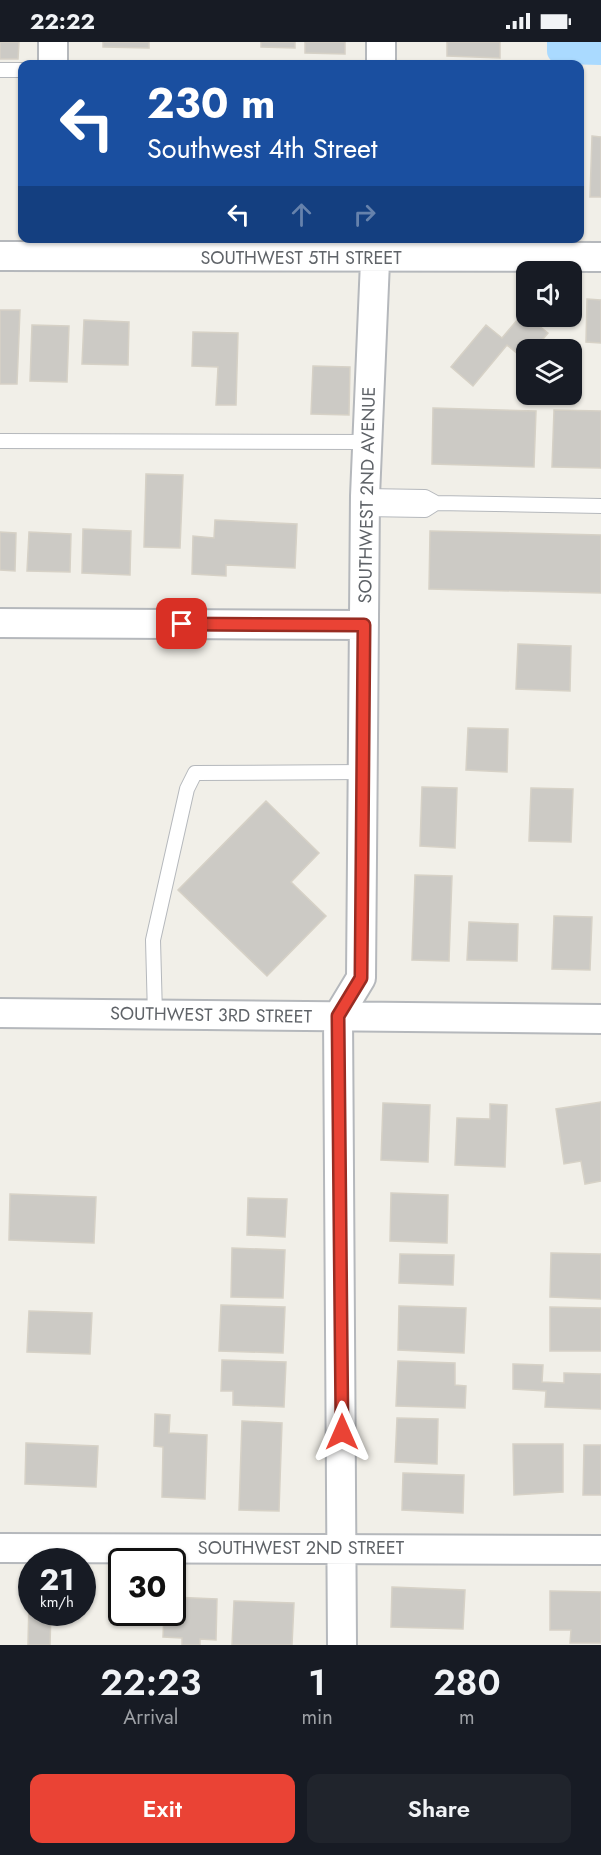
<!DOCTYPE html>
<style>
:root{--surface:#171b24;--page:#20242c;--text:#f1f3f6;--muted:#9ea1a6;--accent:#ea4335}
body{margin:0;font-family:Jost,sans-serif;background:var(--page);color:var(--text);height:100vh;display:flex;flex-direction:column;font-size:22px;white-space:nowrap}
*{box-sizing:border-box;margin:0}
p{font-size:20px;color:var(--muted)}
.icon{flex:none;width:33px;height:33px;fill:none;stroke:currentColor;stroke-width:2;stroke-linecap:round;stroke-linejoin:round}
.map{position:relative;height:1603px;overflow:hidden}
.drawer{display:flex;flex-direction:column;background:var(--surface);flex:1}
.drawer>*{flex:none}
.banner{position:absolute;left:18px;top:18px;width:566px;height:183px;border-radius:12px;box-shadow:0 2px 4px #0004;background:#1a4fa0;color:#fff;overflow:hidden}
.tools{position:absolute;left:516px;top:219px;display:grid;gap:12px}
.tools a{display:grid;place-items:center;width:66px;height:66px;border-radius:12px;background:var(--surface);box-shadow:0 2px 4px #0004;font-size:30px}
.speed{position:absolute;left:18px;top:1506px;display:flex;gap:12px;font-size:30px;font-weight:700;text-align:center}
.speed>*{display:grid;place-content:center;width:78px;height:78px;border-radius:50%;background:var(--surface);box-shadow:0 2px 4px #0004;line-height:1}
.speed small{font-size:15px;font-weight:400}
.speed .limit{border:3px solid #111;border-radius:9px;background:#fff;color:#111}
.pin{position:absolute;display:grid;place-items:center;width:51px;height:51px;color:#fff;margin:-26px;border-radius:12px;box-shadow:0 3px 9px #0006}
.me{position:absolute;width:66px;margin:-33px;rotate:0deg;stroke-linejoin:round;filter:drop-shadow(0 0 4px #0008)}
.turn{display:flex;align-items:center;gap:21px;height:126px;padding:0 30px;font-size:27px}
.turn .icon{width:78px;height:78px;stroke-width:2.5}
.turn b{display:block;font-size:42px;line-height:51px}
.lanes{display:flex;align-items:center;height:57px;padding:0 30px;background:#0003;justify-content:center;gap:30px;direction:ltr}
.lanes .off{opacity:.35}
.eta{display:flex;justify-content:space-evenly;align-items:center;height:102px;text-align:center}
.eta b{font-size:36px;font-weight:600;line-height:42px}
.action{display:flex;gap:12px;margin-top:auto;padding:12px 30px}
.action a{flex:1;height:69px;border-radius:12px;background:var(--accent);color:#fff;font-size:24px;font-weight:600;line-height:69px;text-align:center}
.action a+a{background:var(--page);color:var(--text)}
.status{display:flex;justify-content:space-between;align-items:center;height:42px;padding:0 30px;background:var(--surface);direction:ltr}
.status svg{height:16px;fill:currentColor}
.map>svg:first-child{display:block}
</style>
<div class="status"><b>22:22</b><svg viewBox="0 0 49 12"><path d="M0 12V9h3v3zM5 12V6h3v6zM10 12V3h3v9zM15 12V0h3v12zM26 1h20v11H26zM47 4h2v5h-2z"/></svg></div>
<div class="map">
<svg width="601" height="1603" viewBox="0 0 601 1603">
<rect width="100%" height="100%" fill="#f1efe8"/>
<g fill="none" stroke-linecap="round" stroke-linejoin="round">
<path stroke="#aadaff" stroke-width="26" d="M560,0V9L601,10"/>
</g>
<path fill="#cccac5" stroke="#d6d1c6" stroke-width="1.5" d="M0,0H19L18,17H0Z
M103,0H149V6L103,5Z
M261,0H295V6L261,5Z
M305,0H345V12L305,11Z
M447,0H500V16L447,14Z
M592,94L601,95V155H590Z
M587,257L601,258V301L586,300Z
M0,268H20L17,342H0Z
M523,271L548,291L534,308H526L525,318L507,303L473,344L451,325L486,283L502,296Z
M84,278L129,280L128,323L82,322Z
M32,283L69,284L67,340L30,339Z
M193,290L238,291L236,363H216L218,325L192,324Z
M313,324L350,325L349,373L311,372Z
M433,366L536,369L534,425L432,422Z
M554,368L601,369V426L552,425Z
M146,432L183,433L180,506L144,505Z
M215,478L297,482L295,526L226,523V534L192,532L193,494L214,496Z
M83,487L131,489L130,533L82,531Z
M430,489L601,493V551L429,547Z
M0,490L16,491L15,529L0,528Z
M29,490L71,492L70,530L27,529Z
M518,602L571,604L570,649L516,647Z
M468,686L508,687L507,730L466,728Z
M422,745L457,746L455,806L420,804Z
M531,746L573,747L571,800L529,799Z
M266,759L319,811L291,840L326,874L267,934L178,848Z
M415,833L452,834L449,919L412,918Z
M554,874L592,875L590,928L552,927Z
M469,880L518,882L517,919L467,918Z
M601,1060V1139L585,1142L581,1119L564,1122L556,1067Z
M383,1061L430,1063L428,1120L381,1118Z
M490,1062L507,1063L505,1125L455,1123L457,1076L490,1077Z
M391,1151L448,1153L447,1201L390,1199Z
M10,1152L96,1155L94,1201L9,1198Z
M248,1156L287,1157L285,1195L247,1193Z
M232,1206L285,1208L283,1256L231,1255Z
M551,1211L601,1212V1257L550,1255Z
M400,1212L454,1213L453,1243L399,1241Z
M221,1263L285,1265L283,1311L219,1309Z
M399,1264L466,1266L464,1311L398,1308Z
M550,1265L601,1266V1309H550Z
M29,1269L92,1271L90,1312L27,1310Z
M222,1318L286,1320L284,1365L233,1363V1349H221Z
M398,1319L455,1321V1343L466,1344L465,1366L396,1364Z
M513,1322L543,1323L542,1340L564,1341V1331L601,1332V1367L545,1365L546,1349L513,1347Z
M155,1372L170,1373L169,1391L207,1393L205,1457L162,1455L163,1405L154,1404Z
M397,1376L438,1377L437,1422L395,1420Z
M242,1379L282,1381L279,1469L239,1468Z
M26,1401L98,1404L96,1445L25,1442Z
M513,1402H563V1450L514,1453Z
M584,1403H601V1453H583Z
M403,1431L464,1433L463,1471L402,1468Z
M392,1545L465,1548L463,1587L391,1585Z
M550,1549L601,1550V1601H570L571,1588H550Z
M172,1555L217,1557L216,1598L200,1597V1603H182V1596L163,1595L164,1570H172Z
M29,1557H32V1570H51L50,1603H28Z
M234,1559L294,1561L292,1603H232Z"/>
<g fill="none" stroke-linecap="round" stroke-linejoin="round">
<defs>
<path id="lane" d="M0,28H22
M0,399L366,400
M436,461L601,464
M364,467L425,468L436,461L425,455L365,454
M155,973L153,898L187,747L195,731L363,730"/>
<path id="street" d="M53,22V0
M381,22V0
M0,214L601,215
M0,581L364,583
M0,971L601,977
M0,1506L601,1508
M342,1603L338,974L361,936L365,454L376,196"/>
</defs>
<use href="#lane" stroke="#b5b8bc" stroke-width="16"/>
<use href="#street" stroke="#b5b8bc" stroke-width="32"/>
<use href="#lane" stroke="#fff" stroke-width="14"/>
<use href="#street" stroke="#fff" stroke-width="28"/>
</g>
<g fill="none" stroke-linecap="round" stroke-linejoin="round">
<defs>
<path id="route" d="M182,582L364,583L361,936L338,974L342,1390"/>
</defs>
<use href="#route" stroke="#982c22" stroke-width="15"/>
<use href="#route" stroke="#ea4335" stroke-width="10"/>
</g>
<g text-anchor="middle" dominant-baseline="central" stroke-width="4.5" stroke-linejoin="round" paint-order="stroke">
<g font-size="18" fill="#5f6368" stroke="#fff">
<text x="301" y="216">SOUTHWEST 5TH STREET</text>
<text transform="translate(367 453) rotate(-89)">SOUTHWEST 2ND AVENUE</text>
<text transform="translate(211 973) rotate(1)">SOUTHWEST 3RD STREET</text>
<text x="301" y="1506">SOUTHWEST 2ND STREET</text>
</g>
</g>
</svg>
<div class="tools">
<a><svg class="icon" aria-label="sound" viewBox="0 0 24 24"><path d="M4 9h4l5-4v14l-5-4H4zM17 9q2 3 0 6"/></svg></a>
<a><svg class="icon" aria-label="layers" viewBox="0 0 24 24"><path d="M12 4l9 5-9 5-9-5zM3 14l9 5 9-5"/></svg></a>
</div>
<div class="speed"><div>21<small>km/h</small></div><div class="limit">30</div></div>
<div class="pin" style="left:182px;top:582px;background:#d93025"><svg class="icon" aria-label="arrive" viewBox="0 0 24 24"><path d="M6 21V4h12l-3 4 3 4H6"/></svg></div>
<svg class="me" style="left:342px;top:1390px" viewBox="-20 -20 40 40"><path d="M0-17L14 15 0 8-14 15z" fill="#ea4335" stroke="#fff" stroke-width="4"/></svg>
<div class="banner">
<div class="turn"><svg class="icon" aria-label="left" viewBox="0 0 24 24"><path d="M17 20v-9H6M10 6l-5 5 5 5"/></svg><div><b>230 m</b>Southwest 4th Street</div></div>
<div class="lanes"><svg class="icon" aria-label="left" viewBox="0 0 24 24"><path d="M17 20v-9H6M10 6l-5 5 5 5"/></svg><svg class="icon off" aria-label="ahead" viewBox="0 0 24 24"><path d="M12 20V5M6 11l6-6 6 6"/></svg><svg class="icon off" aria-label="right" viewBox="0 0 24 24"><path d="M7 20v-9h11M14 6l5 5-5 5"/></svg></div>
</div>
</div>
<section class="drawer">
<div class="eta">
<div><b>22:23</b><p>Arrival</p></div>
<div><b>1</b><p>min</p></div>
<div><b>280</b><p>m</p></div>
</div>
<div class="action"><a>Exit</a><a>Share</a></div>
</section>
